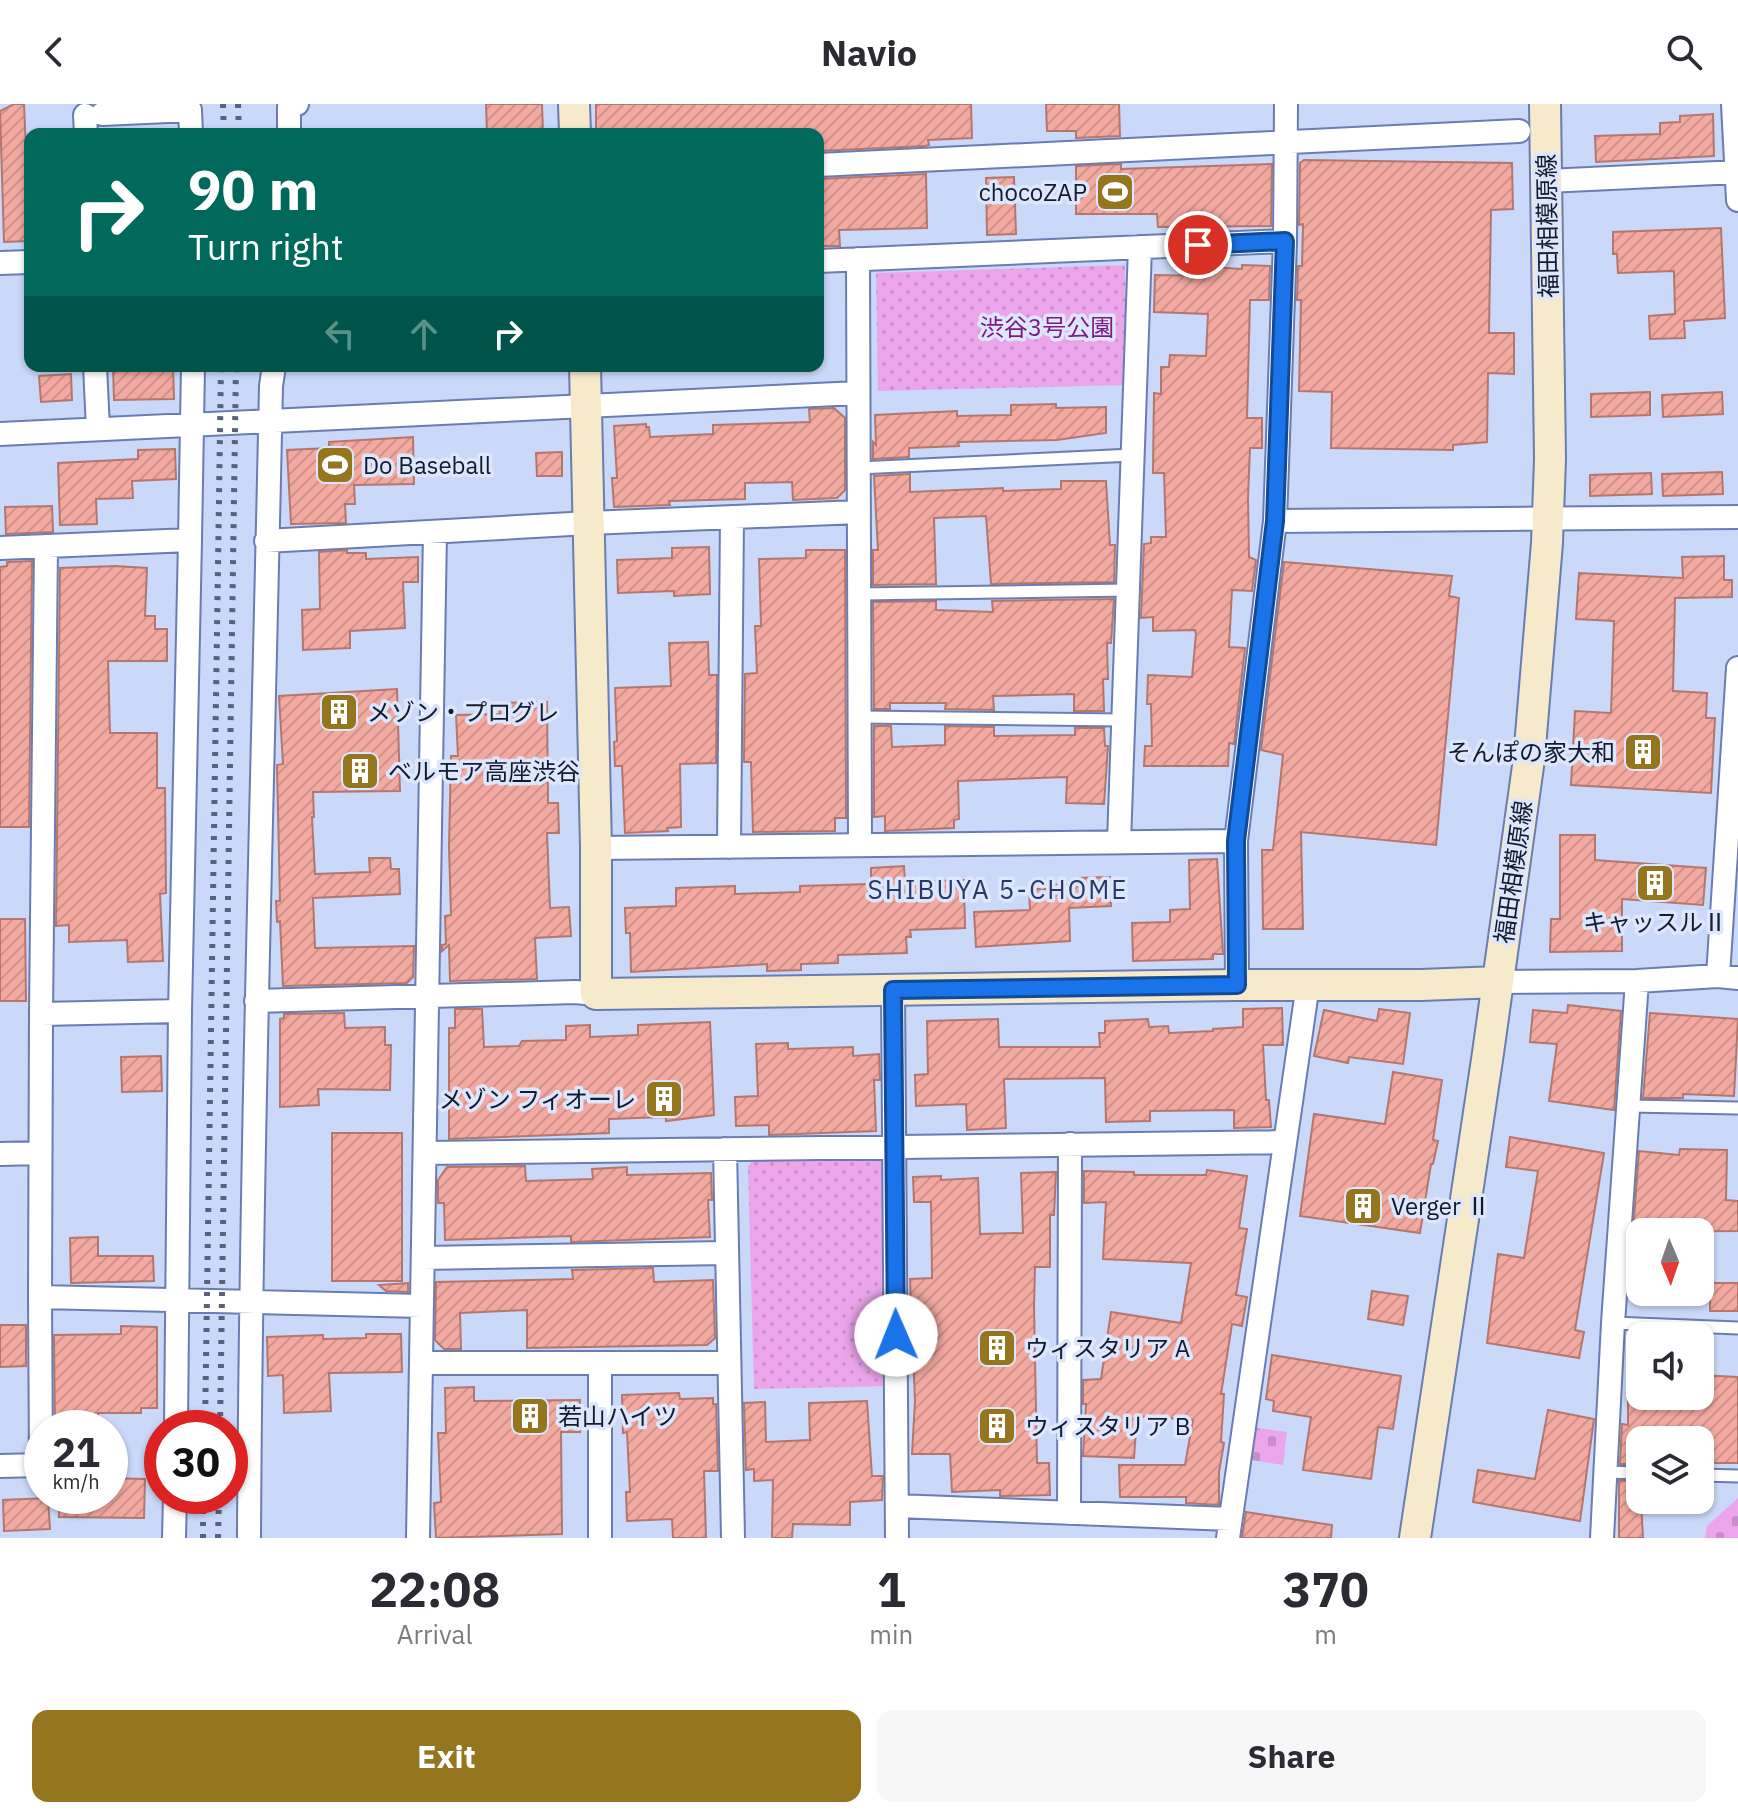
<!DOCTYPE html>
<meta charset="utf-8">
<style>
:root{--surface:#fff;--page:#f7f7f7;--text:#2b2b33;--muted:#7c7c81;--accent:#95751d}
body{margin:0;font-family:"IBM Plex Sans","Noto Sans JP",sans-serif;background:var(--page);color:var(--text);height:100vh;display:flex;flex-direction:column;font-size:30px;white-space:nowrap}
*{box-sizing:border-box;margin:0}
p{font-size:26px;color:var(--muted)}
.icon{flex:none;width:44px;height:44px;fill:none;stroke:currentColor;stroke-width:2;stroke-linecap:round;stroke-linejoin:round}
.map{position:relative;height:1434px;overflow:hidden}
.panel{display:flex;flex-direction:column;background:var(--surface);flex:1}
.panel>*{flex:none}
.guide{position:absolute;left:24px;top:24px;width:800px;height:244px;border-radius:16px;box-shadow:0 2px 6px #0004;background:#00695c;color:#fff;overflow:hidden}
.needle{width:52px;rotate:178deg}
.controls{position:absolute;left:1626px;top:1114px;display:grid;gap:16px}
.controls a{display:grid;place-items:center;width:88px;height:88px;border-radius:16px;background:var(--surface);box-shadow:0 2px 6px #0004;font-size:40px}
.speed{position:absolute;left:24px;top:1306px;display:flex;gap:16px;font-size:40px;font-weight:700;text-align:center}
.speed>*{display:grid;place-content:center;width:104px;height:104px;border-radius:50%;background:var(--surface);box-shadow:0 2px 6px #0004;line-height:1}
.speed small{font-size:20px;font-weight:400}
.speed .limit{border:12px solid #d22;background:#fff;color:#111}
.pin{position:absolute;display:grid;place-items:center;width:68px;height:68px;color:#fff;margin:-34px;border:4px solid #fff;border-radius:50%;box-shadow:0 2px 8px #0007}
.me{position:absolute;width:88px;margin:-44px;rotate:359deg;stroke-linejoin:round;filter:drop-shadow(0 0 6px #0008)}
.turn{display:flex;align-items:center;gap:28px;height:168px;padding:0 32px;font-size:36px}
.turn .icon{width:104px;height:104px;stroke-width:2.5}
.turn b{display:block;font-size:56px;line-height:68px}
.lanes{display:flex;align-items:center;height:76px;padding:0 32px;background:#0003;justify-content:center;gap:40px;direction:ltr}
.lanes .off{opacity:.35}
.eta{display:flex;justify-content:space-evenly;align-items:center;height:136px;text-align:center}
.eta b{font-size:48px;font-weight:800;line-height:56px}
.button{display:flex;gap:16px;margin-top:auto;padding:16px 32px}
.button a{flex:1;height:92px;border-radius:16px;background:var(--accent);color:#fff;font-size:32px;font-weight:800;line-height:92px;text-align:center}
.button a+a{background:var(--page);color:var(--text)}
header{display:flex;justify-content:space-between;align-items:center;height:104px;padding:0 32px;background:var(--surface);font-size:36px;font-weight:800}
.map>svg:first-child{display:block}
</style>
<header><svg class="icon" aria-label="back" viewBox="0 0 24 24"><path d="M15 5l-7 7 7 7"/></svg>Navio<svg class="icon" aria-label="search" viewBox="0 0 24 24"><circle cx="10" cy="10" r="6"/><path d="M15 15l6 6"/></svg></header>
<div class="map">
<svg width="1738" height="1434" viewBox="0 0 1738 1434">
<defs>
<pattern id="cemetery-stones" width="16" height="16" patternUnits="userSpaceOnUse" patternTransform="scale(2)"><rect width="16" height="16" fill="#eca5eb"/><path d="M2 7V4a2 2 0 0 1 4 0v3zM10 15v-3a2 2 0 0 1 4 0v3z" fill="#ca8dca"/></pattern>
<pattern id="park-dots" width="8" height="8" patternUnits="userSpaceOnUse" patternTransform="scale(2)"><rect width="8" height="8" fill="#eca5eb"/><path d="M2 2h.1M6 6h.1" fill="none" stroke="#ca8dca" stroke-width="1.8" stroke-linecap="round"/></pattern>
<pattern id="building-hatch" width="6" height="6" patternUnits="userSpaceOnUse" patternTransform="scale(2)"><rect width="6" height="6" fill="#f3a9a0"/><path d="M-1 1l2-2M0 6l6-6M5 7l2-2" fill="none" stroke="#cf918a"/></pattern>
</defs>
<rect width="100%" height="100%" fill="#cad8fa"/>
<path fill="url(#cemetery-stones)" d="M1256,1324L1287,1328L1283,1361L1252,1356Z
M1738,1394V1434H1705L1707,1422Z"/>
<path fill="url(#park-dots)" d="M1125,161L1126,281L878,287L876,169Z
M881,1053L888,1060L890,1282L754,1285L748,1062L756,1054Z"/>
<path fill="url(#building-hatch)" stroke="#b5766e" stroke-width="2" d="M14,0H24L30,137L4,138L0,7Z
M486,0H542L543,30H487Z
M596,0H971L972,34L928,36L929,41L925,42L818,47V30H596Z
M1046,0H1119L1120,32L1076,34V27H1047Z
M1713,10L1714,52L1596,58L1595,32L1660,30V19L1680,18V12Z
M1304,56L1512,59L1513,105L1491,106L1489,229H1514V270L1488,269L1487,338L1453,341V346L1331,344L1332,288L1299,287L1301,196H1297L1298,162H1302L1303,120L1299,121L1300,59Z
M1121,60V65L1272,60L1271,122L1158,123L1157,110H1076V62Z
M926,70L927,124L839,126L840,142H818V75Z
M1014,73L1016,130L987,131L986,74Z
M1721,124L1725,214L1684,217L1685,234L1650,235L1649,212L1675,210L1674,167L1618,169L1617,150H1613V128Z
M1242,161L1270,162L1269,196H1250L1247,314H1262V344H1250L1248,394L1249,453L1256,456L1252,487L1232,486L1229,543L1245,544L1234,640L1229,639L1228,662H1144L1145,642H1152L1151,600H1147L1148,571L1192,573L1196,530L1195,526L1153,527V513L1141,514L1144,440L1151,439V433H1166L1164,369H1153L1154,289L1161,290V263H1169L1170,251L1206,252L1208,210L1154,208L1155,171L1209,172L1210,163L1242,165Z
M113,262H173L174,295L114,296Z
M71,270L72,296L41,298L39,272Z
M1650,288V311L1591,313V290Z
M1722,288L1723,310L1663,313L1662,291Z
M1056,300V304L1106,303V329L1057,336L958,338L959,342L909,344V353L873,355V338L876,341L875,311L957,307V312L1011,311V301Z
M834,304L845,314V386L837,394L793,396L792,378L745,379V395L669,397L670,401L614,403L612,374H617L614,322L646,320V323H649L650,333L713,330V321L810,318L809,305Z
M413,333L414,380L354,381L355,400H345L346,419L291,420L287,346L329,344V338Z
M175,345L176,375L132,377L133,394L96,395L97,420L60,421L58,359L138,355V346Z
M562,348V372H537L536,349Z
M1722,368L1723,390L1663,392L1662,370Z
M1651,369L1652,390L1590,392V371Z
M910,370V388L1003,384V387L1061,385V377H1106L1110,441H1115L1114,478L991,480L986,412L934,414L936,480L873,481V446H878L874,372Z
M52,402L53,428L6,430L5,403Z
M709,443L710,490L674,492V487L618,489L617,456L672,454V444Z
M347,446V449H366V455L418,453V478H403L405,524L350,527V544L303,546L302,506L320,505L319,448Z
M806,446H845L846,714H835V727L753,728L751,658H744L745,570L757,569L755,522H761L759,455L806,454Z
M1724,452V476H1732V493L1675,494L1673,587L1707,589L1706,614H1715L1711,689L1571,681L1575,607L1611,609L1614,517L1576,515L1579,469L1683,474L1682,453Z
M32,457L29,723H0V463L7,462V458Z
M1284,458L1452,472L1449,492L1459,494L1436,741L1301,728L1303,825H1263L1262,746H1273L1283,651L1261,646Z
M115,462L147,464L145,512H155V525H167V557H108L110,629H157V684H165L166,789L160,790L163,857L128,858L127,836L69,838V821L56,822L60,464Z
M1114,495L1111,539H1107L1108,575H1103L1104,607H1074V590L993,592L994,606L945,605L946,599H890V605H874L873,498L936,497V506L993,508L992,497Z
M708,538L709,571H717L716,659L680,660L681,723L667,724L668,727L625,729L622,662H615L614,638L617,637L615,584L671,582L669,539Z
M397,585L400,687L313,688L314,713H312L315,770L370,768L369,754H390L391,765H399L400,790L313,794L315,844L414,842L413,873L407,879L283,882L280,817L277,818L276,797H280L277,661L283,660L279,592Z
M547,598L548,699H558L559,729H547L550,804L569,803L571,832L535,834L537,875L450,877L449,841L442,847V841L446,840L445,812L451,811L449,743L451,652H458L456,611L500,610L499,599Z
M874,622H891L892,643L945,641V622L994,623V632L1075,631V624H1104L1105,642H1108L1104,700L1066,699L1067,673L958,677L959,715L954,716V724L885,727V712L874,713Z
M1560,731H1595V756L1706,764L1703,801L1622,795V847L1550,848L1551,815H1560Z
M1217,755L1223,850H1213V855L1133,857L1132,819L1170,818V806L1190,805L1189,756Z
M904,762L905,778L964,776L965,824L910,826L911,833H906L907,849L838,851V859L801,860V866L767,867V860L631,868L630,829H626L625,804L676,802V784L735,782V790L800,788V782L871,780V764Z
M1110,773L1111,802L1069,804L1070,837L976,843L974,808L1030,806L1029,785H1047V781L1076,780V774Z
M0,815H25L26,897H0Z
M1568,901L1621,907L1614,1006L1549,997L1557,940L1530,938L1533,906L1567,909Z
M1282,904L1283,941H1263L1266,996H1269L1271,1023L1234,1024V1006L1150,1007V1017L1106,1018L1105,974L1004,975L1006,1024L967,1026L966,1000L916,1002L915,971L928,970L927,917L998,915L999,943H1100L1099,929H1105V917L1148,915L1149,923L1168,922L1169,929L1213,927V925L1243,923V905Z
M455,905H482L484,943L519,942L522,937L566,936V922L590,921V933L638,931V921L710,918L714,1011L666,1017V1013L609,1015V1029L449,1035V924H455Z
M1379,905L1410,909L1403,960L1349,953L1348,959L1314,952L1324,906L1377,917Z
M344,909L345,924L385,923V941H391L390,986L318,985L319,1001L280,1003V915L284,914V910Z
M1650,909L1738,915L1734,992L1683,990V994H1643Z
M788,939V945L853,943V952L879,950L880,976H874L876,1027L769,1031V1021L736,1022L735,993L758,992L756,940Z
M161,952L162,987L122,988L121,953Z
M1393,968L1442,976L1433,1036L1438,1037L1433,1060H1431L1420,1129L1300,1112L1314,1010L1385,1020Z
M332,1029H402V1177H332Z
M1510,1033L1604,1049L1575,1226L1584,1228L1579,1254L1487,1239L1498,1150L1524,1154L1538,1067L1506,1063Z
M1680,1045L1727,1046L1726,1096L1738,1097V1127L1633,1128L1639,1047L1679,1051Z
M525,1062L526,1077L593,1075L592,1065L627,1063V1071L711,1069L712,1096H708L710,1133L571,1138V1132L445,1136L444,1099H438V1076L447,1063Z
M1207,1066L1247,1072L1239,1124L1247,1125L1236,1191L1247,1193L1242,1222L1232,1220L1221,1290H1224L1221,1338L1224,1339L1219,1368V1401L1186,1399V1393H1120L1119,1361H1185L1193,1316L1137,1312L1134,1354L1083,1352L1086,1300H1083V1276L1101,1275L1111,1208L1181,1219L1191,1159L1103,1155L1106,1098L1084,1099V1067L1134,1068V1071H1206Z
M1056,1068L1054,1111H1050V1163H1035L1034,1203L1037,1359H1049L1050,1391L1000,1392V1386L952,1388L950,1350H912L915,1297L910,1175L932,1174L931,1098H914L913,1073L941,1072V1076L978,1074L980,1130L1023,1129L1021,1069Z
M98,1133V1152H153L154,1177L71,1179L70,1134Z
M653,1164L654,1178L713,1176L715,1234L707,1241L527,1244V1206L460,1209L461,1245H444L435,1236L436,1178L573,1175L572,1166Z
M408,1179V1188L386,1187L379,1181Z
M1710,1179H1738V1207H1710Z
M1372,1187L1408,1192L1403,1221L1368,1215Z
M0,1221H26V1262L0,1263Z
M121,1222L157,1223V1304H141V1309H98V1324H55L54,1231L121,1230Z
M366,1230H401L402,1268L329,1269L331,1307L284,1309L283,1271L268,1272L267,1233L323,1231V1235L366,1234Z
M1272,1251L1401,1272L1393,1325L1378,1323L1371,1375L1303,1366L1311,1313L1273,1307L1274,1297L1266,1295Z
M1700,1271L1738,1273V1359H1700V1336H1640V1360H1620L1622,1320L1628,1321V1292H1700Z
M474,1283V1297L580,1296V1328H561L562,1430L436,1434L434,1399L441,1398L438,1329H446L445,1284Z
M679,1289L680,1295L713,1294V1300H716L718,1367H704L706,1434H673L672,1415L627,1417L626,1388H630L627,1328L623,1329L622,1291Z
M867,1297L872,1372H883L882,1396L850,1398V1421L793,1420L792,1434H772L773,1376L754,1377V1365L746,1366L744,1299L765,1298L766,1338L810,1336L809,1299Z
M1548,1306L1594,1315L1580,1417L1473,1398L1478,1366L1535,1375Z
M110,1374L145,1375L144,1414L59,1413L60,1392H110Z
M1619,1377H1640L1643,1434H1619Z
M48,1394L50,1425L4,1427L3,1396Z
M1246,1408L1332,1421L1331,1434H1242Z"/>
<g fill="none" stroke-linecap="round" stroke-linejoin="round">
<defs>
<path id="lane" d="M858,364L1133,351
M859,490L1128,486
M859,613L1123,616
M1628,1002L1738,1004
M1613,1219L1738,1224
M1606,1368L1640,1369
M1700,1371L1738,1372"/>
<path id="street" d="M1733,0L1738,96
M102,10L190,6L191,30
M85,11L86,30
M289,30V3L297,0
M818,61L1519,27
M1547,77L1738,68
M858,155L860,741
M818,157L1285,137
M0,159L30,158
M95,262L98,325
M0,330L858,289
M1275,417L1738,413
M190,436L193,262
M266,437L589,419L858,408
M0,444L190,436L180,907L176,1324
M1119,738L1140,143
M729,743L732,413
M596,744L1236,737
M1718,872L1738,564
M1498,878L1637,877L1718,872L1738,874
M1237,881L1236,737L1275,417L1285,137L1286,0
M893,886L897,1434
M256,897L575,888L596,890
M180,907L41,910L40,1193L422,1202
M41,910L46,442
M725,1045L733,1434
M425,1049L1285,1038
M0,1050L40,1049
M423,1154L727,1149
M421,1259H729
M600,1259V1434
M0,1362L41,1361L40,1193
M897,1402L1230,1415
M1069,1409L1070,1040
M174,1434L175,1392
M249,1434C251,1050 263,666 271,282L274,262
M418,1434L435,428
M1228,1434L1308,880
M1602,1434L1613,1219L1637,877"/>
<path id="secondary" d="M574,0L575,30
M585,262L596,744V890L1237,881H1421L1498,878
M1415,1434L1488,949L1529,655L1547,439L1550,355L1545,0"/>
</defs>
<use href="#lane" stroke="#697db0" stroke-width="15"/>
<use href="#street" stroke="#697db0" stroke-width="26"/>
<use href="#secondary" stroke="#697db0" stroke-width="34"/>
<use href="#lane" stroke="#fff" stroke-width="11"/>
<use href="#street" stroke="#fff" stroke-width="22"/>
<use href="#secondary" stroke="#f7eaca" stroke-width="30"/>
<path stroke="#58627c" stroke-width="6" stroke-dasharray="4 8" stroke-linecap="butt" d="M223,0L224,30
M238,0L239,30
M205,1324L221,262
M220,1324L236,262
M203,1434V1392
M218,1434L219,1392"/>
</g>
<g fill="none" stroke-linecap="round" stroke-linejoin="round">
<defs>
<path id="route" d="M896,1231L893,886L1237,881L1236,737L1275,417L1285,137L1198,141"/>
</defs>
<use href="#route" stroke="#114b97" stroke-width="20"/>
<use href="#route" stroke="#1a73e8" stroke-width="14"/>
</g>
<defs>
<symbol id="stadium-square" viewBox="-11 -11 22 22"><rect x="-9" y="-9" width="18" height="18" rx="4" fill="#95751d" stroke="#dce6fc"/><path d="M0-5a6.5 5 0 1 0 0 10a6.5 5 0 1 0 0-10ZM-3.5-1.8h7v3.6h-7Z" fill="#fff"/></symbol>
<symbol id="building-square" viewBox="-11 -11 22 22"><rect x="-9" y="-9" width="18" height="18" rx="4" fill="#95751d" stroke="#dce6fc"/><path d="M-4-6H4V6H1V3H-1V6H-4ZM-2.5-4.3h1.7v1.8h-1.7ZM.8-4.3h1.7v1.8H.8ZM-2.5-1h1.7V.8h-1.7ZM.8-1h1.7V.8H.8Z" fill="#fff"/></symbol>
</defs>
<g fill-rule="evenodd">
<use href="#stadium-square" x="1093" y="66" width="44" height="44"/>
<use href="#stadium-square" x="313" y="339" width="44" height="44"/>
<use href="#building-square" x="317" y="586" width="44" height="44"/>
<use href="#building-square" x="1621" y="626" width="44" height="44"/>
<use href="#building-square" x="338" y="645" width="44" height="44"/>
<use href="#building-square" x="1633" y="757" width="44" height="44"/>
<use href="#building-square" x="642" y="973" width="44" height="44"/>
<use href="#building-square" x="1341" y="1080" width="44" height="44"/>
<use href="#building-square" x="975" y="1222" width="44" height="44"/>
<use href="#building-square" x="508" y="1290" width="44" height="44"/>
<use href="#building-square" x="975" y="1300" width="44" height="44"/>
</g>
<g text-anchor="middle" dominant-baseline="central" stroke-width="7" stroke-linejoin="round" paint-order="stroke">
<g font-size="24" fill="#131b2f" stroke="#dce6fc" text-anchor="start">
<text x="1087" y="88" text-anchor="end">chocoZAP</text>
<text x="363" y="361">Do Baseball</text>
<text x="367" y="608">メゾン・プログレ</text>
<text x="1615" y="648" text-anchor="end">そんぽの家大和</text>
<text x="388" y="667">ベルモア高座渋谷</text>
<text x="1655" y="818" text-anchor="middle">キャッスルⅡ</text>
<text x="636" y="995" text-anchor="end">メゾン フィオーレ</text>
<text x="1391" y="1102">Verger Ⅱ</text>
<text x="1025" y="1244">ウィスタリア A</text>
<text x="558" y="1312">若山ハイツ</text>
<text x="1025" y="1322">ウィスタリア B</text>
</g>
<g font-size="24" fill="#131b2f" stroke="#dce6fc">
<text transform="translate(1547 122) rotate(-91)">福田相模原線</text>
<text transform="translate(1513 768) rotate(-82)">福田相模原線</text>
</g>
<g font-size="24" fill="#801983" stroke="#dce6fc">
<text x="1047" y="223">渋谷3号公園</text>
</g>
<g font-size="26" letter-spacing="2" fill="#293966" stroke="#dce6fc">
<text x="998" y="785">SHIBUYA 5-CHOME</text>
</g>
</g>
</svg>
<div class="controls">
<a><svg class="needle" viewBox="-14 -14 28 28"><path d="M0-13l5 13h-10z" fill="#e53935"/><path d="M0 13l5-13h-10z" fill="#7c7c81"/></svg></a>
<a><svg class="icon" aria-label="sound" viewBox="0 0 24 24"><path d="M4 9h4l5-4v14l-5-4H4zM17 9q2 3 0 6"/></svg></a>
<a><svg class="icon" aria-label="layers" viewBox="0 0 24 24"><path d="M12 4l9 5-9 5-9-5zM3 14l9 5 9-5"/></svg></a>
</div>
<div class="speed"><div>21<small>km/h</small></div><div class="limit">30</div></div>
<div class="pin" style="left:1198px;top:141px;background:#d93025"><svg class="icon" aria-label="arrive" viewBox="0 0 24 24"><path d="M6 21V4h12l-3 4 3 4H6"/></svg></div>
<svg class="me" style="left:896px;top:1231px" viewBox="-20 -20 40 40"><circle r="19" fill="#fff"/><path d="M0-13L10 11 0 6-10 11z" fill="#1a73e8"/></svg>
<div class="guide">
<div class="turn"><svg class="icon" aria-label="right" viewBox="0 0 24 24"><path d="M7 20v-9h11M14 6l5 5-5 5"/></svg><div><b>90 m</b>Turn right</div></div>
<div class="lanes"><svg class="icon off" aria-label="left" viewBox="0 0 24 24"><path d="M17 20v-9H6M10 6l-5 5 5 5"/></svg><svg class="icon off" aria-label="ahead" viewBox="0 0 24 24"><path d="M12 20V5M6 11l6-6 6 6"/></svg><svg class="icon" aria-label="right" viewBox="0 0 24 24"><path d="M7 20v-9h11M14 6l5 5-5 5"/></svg></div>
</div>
</div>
<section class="panel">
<div class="eta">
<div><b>22:08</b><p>Arrival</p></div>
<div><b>1</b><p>min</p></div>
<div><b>370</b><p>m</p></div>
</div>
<div class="button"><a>Exit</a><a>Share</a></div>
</section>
